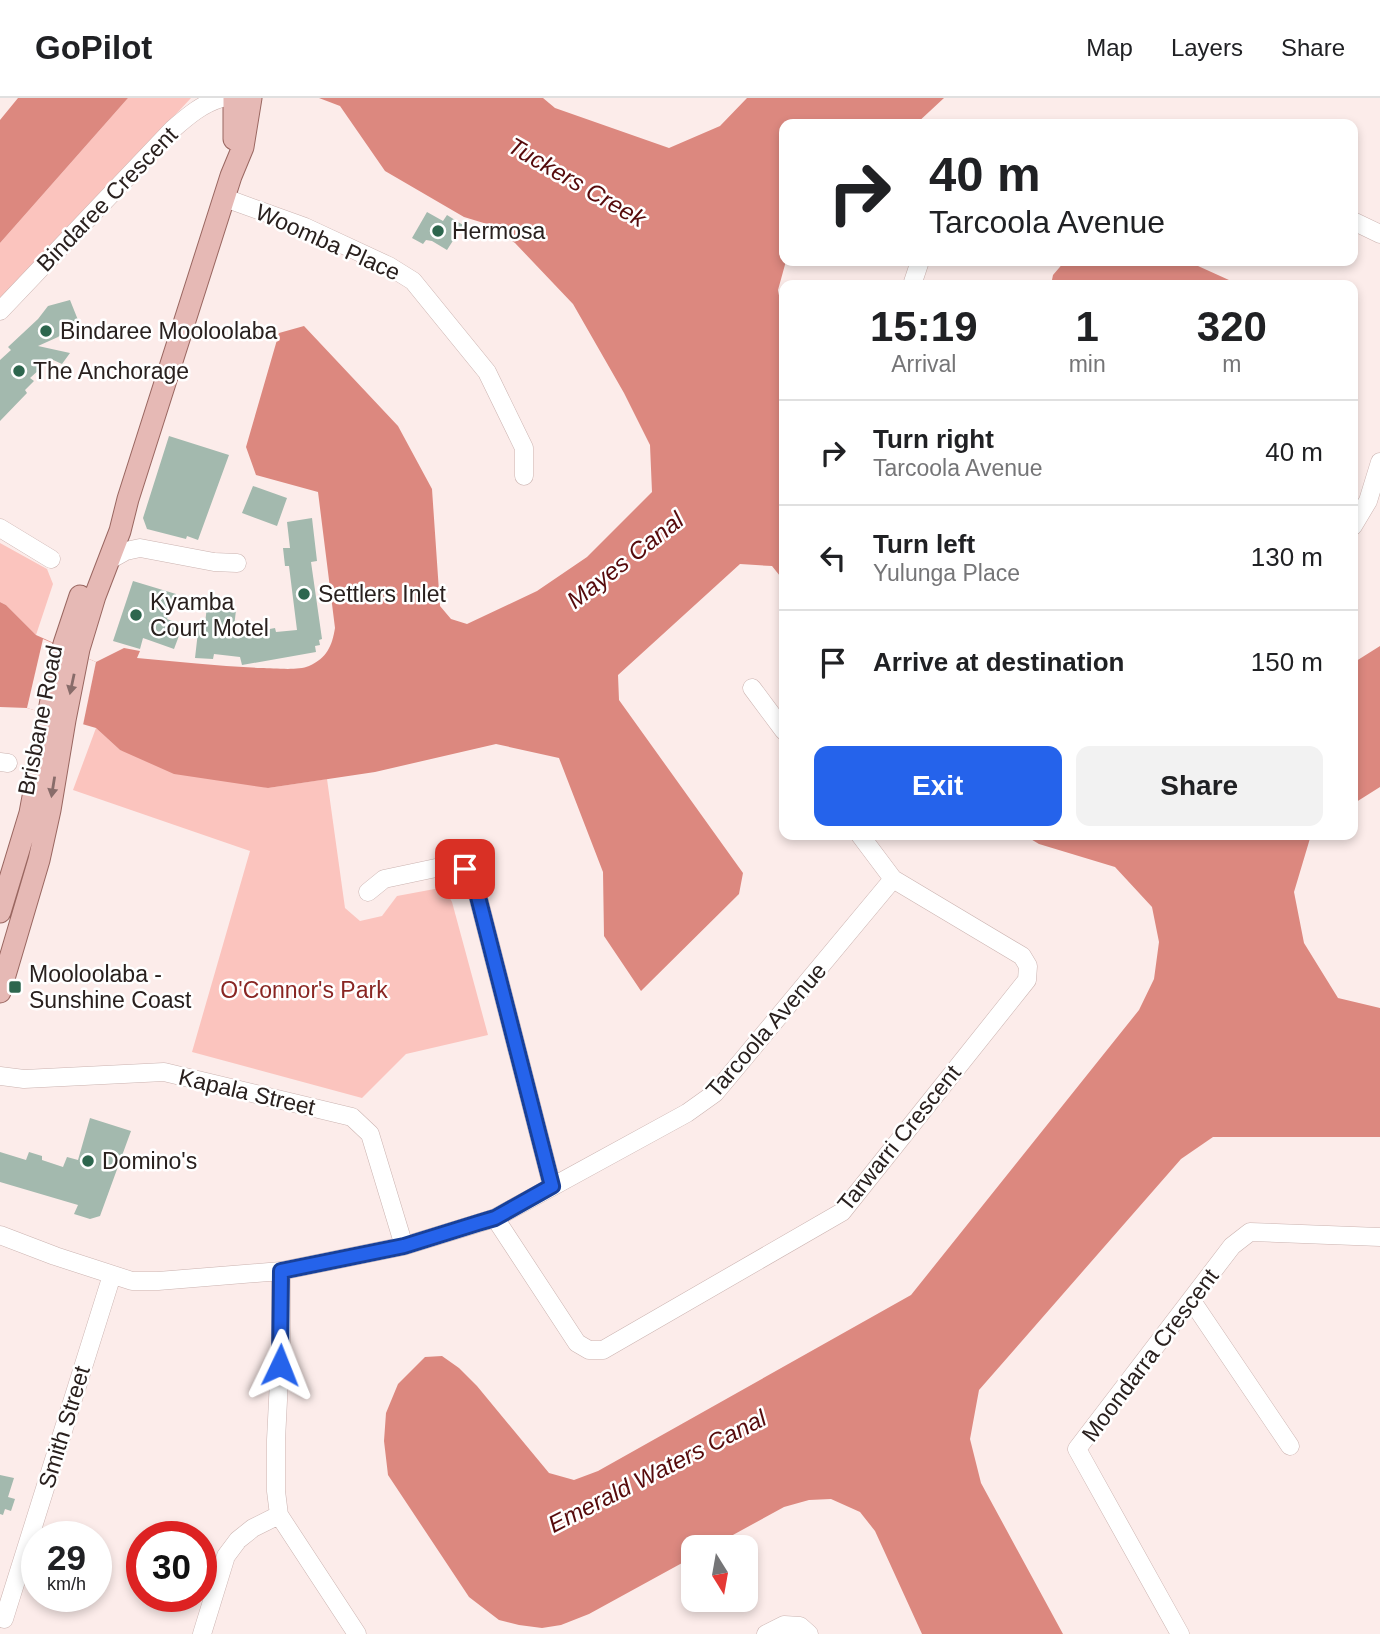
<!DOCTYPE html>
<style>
:root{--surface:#fff;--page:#f2f2f2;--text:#202124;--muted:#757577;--line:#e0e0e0;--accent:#2563eb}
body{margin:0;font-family:Helvetica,sans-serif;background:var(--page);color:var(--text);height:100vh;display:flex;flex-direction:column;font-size:26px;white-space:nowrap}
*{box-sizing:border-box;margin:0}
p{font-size:23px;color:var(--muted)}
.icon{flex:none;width:38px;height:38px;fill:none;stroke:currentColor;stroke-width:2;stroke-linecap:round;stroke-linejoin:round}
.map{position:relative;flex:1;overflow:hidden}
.drawer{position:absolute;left:779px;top:182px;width:579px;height:560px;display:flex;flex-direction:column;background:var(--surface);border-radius:14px;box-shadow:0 4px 10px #0003}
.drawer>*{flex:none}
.banner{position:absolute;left:779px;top:21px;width:579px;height:147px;border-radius:14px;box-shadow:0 4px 10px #0003;background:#fff;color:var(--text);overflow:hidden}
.needle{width:46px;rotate:169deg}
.fabs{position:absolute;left:681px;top:1437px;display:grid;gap:14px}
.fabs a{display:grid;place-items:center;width:77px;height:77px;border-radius:14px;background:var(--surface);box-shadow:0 4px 10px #0003;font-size:35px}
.speed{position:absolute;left:21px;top:1423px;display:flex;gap:14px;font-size:35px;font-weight:700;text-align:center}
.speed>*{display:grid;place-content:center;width:91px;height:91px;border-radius:50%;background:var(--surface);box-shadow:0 4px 10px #0003;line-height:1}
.speed small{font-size:18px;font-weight:400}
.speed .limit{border:10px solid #d22;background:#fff;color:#111}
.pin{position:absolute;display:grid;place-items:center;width:60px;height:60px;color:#fff;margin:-30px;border-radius:14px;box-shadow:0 4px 10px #0006}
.me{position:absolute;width:77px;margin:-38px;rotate:2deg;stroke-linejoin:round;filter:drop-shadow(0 0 5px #0008)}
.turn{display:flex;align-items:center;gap:24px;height:147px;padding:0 35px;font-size:32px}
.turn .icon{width:91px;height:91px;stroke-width:2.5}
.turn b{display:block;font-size:49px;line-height:60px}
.eta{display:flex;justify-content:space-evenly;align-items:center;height:119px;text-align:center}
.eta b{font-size:42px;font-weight:800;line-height:49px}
.action{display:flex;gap:14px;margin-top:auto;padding:14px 35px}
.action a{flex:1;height:80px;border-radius:14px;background:var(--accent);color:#fff;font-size:28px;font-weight:800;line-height:80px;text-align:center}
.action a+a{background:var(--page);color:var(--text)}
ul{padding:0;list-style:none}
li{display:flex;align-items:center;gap:21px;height:105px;padding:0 35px;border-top:2px solid var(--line)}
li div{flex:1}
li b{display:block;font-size:26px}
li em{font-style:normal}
header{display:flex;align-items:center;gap:42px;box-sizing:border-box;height:98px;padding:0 35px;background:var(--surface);border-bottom:2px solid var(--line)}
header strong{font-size:33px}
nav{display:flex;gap:38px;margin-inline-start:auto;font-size:24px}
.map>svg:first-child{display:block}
</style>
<header>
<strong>GoPilot</strong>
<nav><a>Map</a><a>Layers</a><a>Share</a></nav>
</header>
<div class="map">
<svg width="1380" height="1536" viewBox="0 0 1380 1536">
<rect width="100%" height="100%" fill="#fcecea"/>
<path fill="#fbc4be" d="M128,0H191L0,204V145Z
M0,445L47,471L53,486L36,537L6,507L0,504Z
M96,630L120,652L268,690L327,681L345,810L360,823L382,818L397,798L440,790L447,795L452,804L488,937L406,956L362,1000L192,954L250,753L73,692Z"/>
<path fill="#dc887f" d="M18,0H128L0,145V22Z
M319,0H543L555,10L669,50L720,28L747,0H944L916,26H784V163H786L778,192L784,225V483L772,468L740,466L618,577L619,602L743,775L739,796L641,893L604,838L603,774L559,660L496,646L375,674L268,690L174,676L120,652L96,630L27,610L0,609V504L6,507L36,537L96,564L124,550L140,553L137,560C178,564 220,568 261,570C274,570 297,573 309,568C327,560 332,548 335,530L318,394L256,377L246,349L279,235L304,228L398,328L432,391L440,508L451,521L467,526L537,493L587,459L652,394L650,347L624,295L573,206L515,145L487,126L464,119L385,73L340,8Z
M1065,163H1187L1240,187H1051L1053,177Z
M1380,548V689L1353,706V565Z
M1024,737H1311L1294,794L1304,845L1338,900L1380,910V1039H1213L1181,1061L979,1292L970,1341L981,1385L1063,1536H922L875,1433L860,1414L831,1401L809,1402L784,1409L711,1449H693V1459L589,1516L561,1527L542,1530L519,1527L499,1522L469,1499L388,1377L384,1343L386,1315L398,1286L425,1259L442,1258L459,1270L477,1288L549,1375L574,1382L598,1373L911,1197L1139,912L1154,881L1159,844L1152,809L1115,769L1039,746Z"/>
<path fill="#fcecea" d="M43,541L96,564L83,627L27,610Z"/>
<path fill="#a3b9ae" d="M427,114L443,123L447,117L463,127L447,152L432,143L426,142L423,146L412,140Z
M70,202L78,222L58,239L38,248L70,255L62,266L51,261L30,280L34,283L25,292L27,295L0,323V262L11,252L8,249L38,221L48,208Z
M169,338L229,357L198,442L187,438L186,441L147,431L143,420Z
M253,388L287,400L277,428L242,415Z
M312,420L317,463L311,464L322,541L319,542L320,547L315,548L316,554L242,567L240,559L214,556L213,561L195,560L199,525L205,526L207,508L236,512L233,538L275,530L276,534L297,532L289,468H285L283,450H290L287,424Z
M133,483L176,496L167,521L183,527L174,551L143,540L140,551L113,543Z
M90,1020L131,1033L100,1118L90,1121L74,1116L78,1107L0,1084V1054L26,1062L29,1054L42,1058V1062L63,1069L67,1059L78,1062Z
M0,1377L14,1380L8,1399L15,1401L11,1413L5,1411L3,1417L0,1416Z"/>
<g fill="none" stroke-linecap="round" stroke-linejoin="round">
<defs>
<path id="minor" d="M225,100L305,129L389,168L413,183L487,274L524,350V378
M1353,123L1380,136
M912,187L920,163
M0,213L173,31C189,17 202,6 222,0
M1353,428L1368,403L1380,364
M0,430L51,461
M108,463L126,453L140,450L214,464L237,465
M752,590L784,633
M0,664L8,665
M368,794L384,781L450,767L465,771L475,787L552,1088
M0,978L24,981L164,974L352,1019L370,1036L404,1148
M495,1120L577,1245L589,1252H603L842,1114L1027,882L1028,868L1022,858L893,781L860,737
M0,1137L55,1158L132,1183H158L281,1173L404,1148L495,1120L687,1015L715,995L893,781
M281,1173V1242L276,1342V1393L279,1417L357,1536
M1192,1203L1290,1348
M4,1521L112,1177
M202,1536L226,1458L238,1442L253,1430L279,1417
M766,1536L784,1527L800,1528L809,1536
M1180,1536L1077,1351L1232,1148L1250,1134L1380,1139"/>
<path id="major" d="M234,0V41
M0,814L30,715L54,586L64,546L80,498
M0,894L39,762L50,712L65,622L79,551L95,498L120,433L128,401L231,78L243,49L251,0"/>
</defs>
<use href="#minor" stroke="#cbb3b0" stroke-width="19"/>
<use href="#major" stroke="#996660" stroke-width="23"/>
<use href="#minor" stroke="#fff" stroke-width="18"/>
<use href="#major" stroke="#e6b9b5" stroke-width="21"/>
</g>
<defs><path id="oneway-solid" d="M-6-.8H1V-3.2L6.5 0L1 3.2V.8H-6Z" transform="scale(1.75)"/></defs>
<g fill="#886c6a">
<use href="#oneway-solid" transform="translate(72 586) rotate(102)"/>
<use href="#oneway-solid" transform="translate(53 689) rotate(99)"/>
</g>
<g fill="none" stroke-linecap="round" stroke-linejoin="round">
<defs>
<path id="route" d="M280,1267L281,1173L404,1148L478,1125L495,1120L552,1088L475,787L465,771"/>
</defs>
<use href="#route" stroke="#184099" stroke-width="18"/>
<use href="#route" stroke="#2563eb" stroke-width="12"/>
</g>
<g fill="#2d664e" stroke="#fff" stroke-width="2.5">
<circle cx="438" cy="133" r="7"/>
<circle cx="46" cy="233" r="7"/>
<circle cx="19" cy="273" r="7"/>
<circle cx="304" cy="496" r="7"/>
<circle cx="136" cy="517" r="7"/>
<rect x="8" y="882" width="14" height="14" rx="3.5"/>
<circle cx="88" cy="1063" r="7"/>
</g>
<g text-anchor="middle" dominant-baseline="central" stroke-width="5" stroke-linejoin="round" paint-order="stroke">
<g font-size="23" fill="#29201e" stroke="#fff">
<text transform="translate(107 101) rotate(-46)">Bindaree Crescent</text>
<text transform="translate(328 144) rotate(24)">Woomba Place</text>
<text transform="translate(40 622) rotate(-79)">Brisbane Road</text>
<text transform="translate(766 932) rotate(-49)">Tarcoola Avenue</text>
<text transform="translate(247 994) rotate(13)">Kapala Street</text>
<text transform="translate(899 1040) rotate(-51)">Tarwarri Crescent</text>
<text transform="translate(1150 1257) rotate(-53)">Moondarra Crescent</text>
<text transform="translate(64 1329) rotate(-73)">Smith Street</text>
</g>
<g font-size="23" fill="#29201e" stroke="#fff" text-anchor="start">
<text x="452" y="133">Hermosa</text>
<text x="60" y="233">Bindaree Mooloolaba</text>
<text x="33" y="273">The Anchorage</text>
<text x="318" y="496">Settlers Inlet</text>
<text x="150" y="504">Kyamba<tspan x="150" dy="26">Court Motel</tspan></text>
<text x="29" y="876">Mooloolaba -<tspan x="29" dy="26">Sunshine Coast</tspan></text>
<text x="102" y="1063">Domino's</text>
</g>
<g font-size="23" fill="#892623" stroke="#fff">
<text x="304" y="892">O'Connor's Park</text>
</g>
<g font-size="24" font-style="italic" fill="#560a0b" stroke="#fff">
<text transform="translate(577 84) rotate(30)">Tuckers Creek</text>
<text transform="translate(625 462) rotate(-38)">Mayes Canal</text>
<text transform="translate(657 1373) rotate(-27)">Emerald Waters Canal</text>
</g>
</g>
</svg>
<div class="fabs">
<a><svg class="needle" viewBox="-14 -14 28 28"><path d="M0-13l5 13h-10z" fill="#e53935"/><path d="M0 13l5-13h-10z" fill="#757577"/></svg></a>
</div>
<div class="speed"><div>29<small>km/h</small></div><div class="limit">30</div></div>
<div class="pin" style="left:465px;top:771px;background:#d93025"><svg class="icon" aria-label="arrive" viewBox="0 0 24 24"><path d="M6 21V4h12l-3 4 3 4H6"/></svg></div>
<svg class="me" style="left:280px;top:1267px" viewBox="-20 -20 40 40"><path d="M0-17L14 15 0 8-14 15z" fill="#2563eb" stroke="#fff" stroke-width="4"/></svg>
<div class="banner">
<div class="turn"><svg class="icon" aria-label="right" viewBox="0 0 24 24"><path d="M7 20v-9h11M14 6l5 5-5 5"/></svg><div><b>40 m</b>Tarcoola Avenue</div></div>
</div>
<section class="drawer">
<div class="eta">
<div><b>15:19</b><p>Arrival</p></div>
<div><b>1</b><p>min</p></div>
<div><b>320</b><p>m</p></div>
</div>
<ul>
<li><svg class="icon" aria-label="right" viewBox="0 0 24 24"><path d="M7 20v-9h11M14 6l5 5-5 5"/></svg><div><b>Turn right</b><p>Tarcoola Avenue</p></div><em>40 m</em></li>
<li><svg class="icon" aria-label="left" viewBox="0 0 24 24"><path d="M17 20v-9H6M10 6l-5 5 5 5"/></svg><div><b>Turn left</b><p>Yulunga Place</p></div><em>130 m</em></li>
<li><svg class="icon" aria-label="arrive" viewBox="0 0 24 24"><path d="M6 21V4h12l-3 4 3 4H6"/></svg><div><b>Arrive at destination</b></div><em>150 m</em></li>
</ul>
<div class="action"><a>Exit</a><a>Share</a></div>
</section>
</div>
